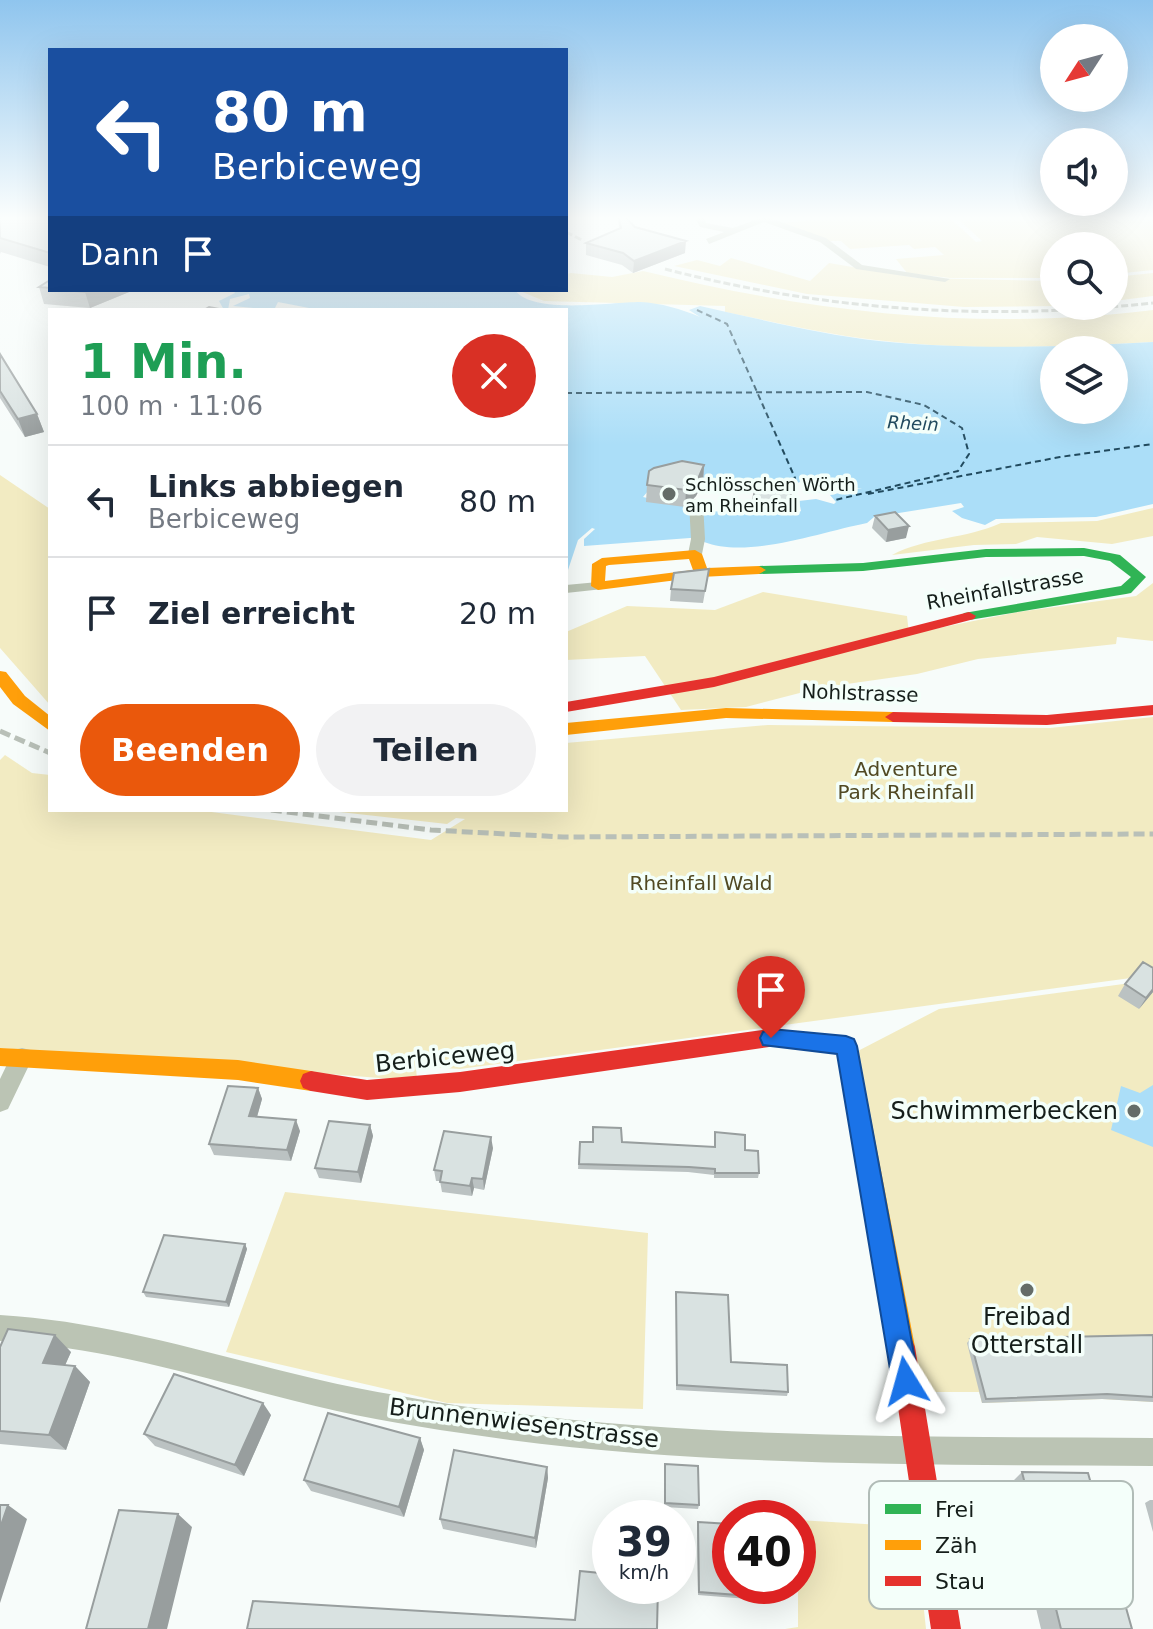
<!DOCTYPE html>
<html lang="de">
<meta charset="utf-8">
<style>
:root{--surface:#fff;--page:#f2f2f3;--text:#1f2937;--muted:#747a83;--line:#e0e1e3;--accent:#ea580c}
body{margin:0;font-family:"DejaVu Sans",sans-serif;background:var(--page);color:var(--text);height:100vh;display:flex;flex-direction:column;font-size:30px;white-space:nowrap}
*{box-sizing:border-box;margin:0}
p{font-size:26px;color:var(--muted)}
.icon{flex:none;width:44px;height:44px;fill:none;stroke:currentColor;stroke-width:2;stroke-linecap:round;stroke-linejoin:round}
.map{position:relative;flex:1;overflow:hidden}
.side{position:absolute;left:48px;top:308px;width:520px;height:504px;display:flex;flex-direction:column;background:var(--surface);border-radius:0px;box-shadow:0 8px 32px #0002}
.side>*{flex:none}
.banner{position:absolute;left:48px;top:48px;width:520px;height:244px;border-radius:0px;box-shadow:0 8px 32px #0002;background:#1a4fa0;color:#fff;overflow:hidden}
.needle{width:52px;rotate:234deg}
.fabs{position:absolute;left:1040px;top:24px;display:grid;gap:16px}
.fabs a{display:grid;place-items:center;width:88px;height:88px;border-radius:50%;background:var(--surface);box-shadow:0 8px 32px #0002;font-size:40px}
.speed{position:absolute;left:592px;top:1500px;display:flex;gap:16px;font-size:40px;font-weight:700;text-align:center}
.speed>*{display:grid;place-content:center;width:104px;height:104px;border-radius:50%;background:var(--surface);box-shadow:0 8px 32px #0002;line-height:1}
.speed small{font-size:20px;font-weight:400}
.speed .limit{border:12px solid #d22;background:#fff;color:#111}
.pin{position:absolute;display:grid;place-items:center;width:68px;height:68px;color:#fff;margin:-82px -34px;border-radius:50% 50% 50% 0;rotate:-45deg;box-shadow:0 0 8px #0007}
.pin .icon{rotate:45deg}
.me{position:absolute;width:88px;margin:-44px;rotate:352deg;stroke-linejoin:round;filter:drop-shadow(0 0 6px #0008)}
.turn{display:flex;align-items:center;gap:28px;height:168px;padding:0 32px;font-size:36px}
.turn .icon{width:104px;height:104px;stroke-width:2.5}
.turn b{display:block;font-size:56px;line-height:68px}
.then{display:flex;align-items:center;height:76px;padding:0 32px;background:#0003;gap:16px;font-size:30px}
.round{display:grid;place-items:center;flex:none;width:84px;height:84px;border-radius:42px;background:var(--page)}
.summary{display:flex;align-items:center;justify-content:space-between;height:136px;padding:0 32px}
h1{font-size:48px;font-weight:700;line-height:60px;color:#1e9e55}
.action{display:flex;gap:16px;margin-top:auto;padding:16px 32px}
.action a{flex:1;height:92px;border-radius:48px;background:var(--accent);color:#fff;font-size:32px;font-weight:700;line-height:92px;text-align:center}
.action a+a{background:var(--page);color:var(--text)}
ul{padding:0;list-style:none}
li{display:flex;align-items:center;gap:24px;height:112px;padding:0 32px;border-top:2px solid var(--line)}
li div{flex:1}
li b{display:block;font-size:30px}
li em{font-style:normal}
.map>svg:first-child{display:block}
</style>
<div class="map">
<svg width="1153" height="1629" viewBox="0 0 1153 1629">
<rect width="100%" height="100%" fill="#f7fcfa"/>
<path fill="#f2ebc2" d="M847,217H949L976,242L982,241L956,217H1153V270L1114,274V246H1054V278H950L907,273L896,259L944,255L935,247L914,249L909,245L850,249L841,241H829L781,223Z
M731,258L810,281L829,263L917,278L1054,281L1056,306L964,307L807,294L674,266L697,260L720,266Z
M643,271C812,312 980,332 1153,310V342C1062,347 967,351 876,340C825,334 775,322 725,312V306L544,301L520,291L566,290V274L571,273L612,277Z
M1153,273V296L1114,301V277Z
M0,475L50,509V705L0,648Z
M1153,508V536L1112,544L1037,537L1016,544L974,545L892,555C926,537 966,539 1001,523L1097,521Z
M1153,583V641L1117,637L1116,644L978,659L917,674L819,688L746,707L681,710L645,656L566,660V632L627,606L715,610L763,592L907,616L909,634L1018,612L1136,596Z
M1153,717V975L460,1069L416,1066L417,1081L0,1048V760L5,755L32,773L50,775V810H196L431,840L465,819L456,818L447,824L322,810H566V743L768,725L1050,728Z
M1153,980V1402L1102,1399L982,1403L979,1392H918L854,1053L939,1009Z
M285,1192L648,1233L643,1409L447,1403L226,1352Z
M798,1520L915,1527L926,1629H785L798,1627Z"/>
<path fill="#abdef8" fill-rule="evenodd" d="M233,290H515C532,315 612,302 640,302C661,303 681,309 700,317L689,310L700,306C759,319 819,334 879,341C969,350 1063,347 1153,342V504L1096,517L996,519L985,525L962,518L952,511L964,507L961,503L874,517L867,523C821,532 748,559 704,542L703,537L584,546V539L595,529L592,528L578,540L566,576V310H304L309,308L278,302L274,310L233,306L250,298L249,294L230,299L228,310H224L219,301L235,293ZM1054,350H1114V410H1054ZM775,481L774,486L781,489L800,482L816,493L862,488L830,495L836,502L834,504L816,499L799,501L801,511L794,515L707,511L643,497L653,485L702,483L756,487Z
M1153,1085V1147L1111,1130L1121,1086L1140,1093Z"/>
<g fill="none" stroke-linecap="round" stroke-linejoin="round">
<path stroke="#214a5e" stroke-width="2" stroke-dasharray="6 4" stroke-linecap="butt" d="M697,310L727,324L795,478L778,488
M566,393L867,392L924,405L962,428L969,454L958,471L835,500
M868,494L1060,457L1153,444"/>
<path fill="#bbc4b4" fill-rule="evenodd" d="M694,217H703L706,223L733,228L763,217H774L772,219L826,238L862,265L950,279L945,282L856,269L820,242L764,222L709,244L706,239L724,232L700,227Z
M696,499L703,503L705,539L702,554L695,558L688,554L691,539L689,503Z
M598,582L605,586L603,589L566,593V585Z
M22,1048L30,1050L33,1057L8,1109L0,1112V1079L14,1050Z
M0,1315C102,1321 196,1350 295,1374C350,1388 405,1397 461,1406C690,1440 922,1436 1153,1438V1466C922,1464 690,1468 461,1433C405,1425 349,1415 295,1401C195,1376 104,1347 0,1341Z"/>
<path fill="#30b455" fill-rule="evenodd" d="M1084,548L1120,555L1146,577L1131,593L1126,594L969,620L962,616L964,613L1121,586L1131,577L1110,561L1084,556L986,557L863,571L759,574L752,570L759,566L863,563L986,549Z"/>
<path fill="#ff9f0a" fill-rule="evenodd" d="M695,550L702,554L707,568L759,566L766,570L759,574L701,577L598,590L591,586L592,564L602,558ZM689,559L693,570L605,581L606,566L609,565Z
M0,671L6,672L25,696L50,716V731L13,704L0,687Z
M726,708L893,712L901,717L893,722L726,718L566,735V723Z
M769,1029L846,1037L854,1039L857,1046L915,1347L911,1356L902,1360L893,1356L889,1347L837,1054L761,1045L758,1038L761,1031Z
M0,1048L238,1060L311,1071L319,1074L322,1081L319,1088L311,1091L238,1080L0,1066Z"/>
<path fill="#e5322d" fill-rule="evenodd" d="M969,612L976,616L974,619L714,687L566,712V702L714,677Z
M1153,705V715L1047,725L893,722L885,717L893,712L1047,715Z
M769,1029L777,1031L780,1038L777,1045L769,1047L460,1092L367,1100L311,1091L303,1088L300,1081L303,1074L311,1071L367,1080L460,1072Z
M902,1334L911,1338L915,1347L961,1629H931L889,1347L893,1338Z"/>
<path stroke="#b9c0b8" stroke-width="3" stroke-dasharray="7 3" stroke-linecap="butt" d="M566,232L584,241
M665,269C827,311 987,321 1153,303"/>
<path stroke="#b9c0b8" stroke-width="5" stroke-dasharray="11 5" stroke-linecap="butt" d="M0,731L50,753
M271,810L431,830L563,837L1153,834"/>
</g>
<path fill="#bbc2c2" d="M0,217H50V267L1,252L0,254Z
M618,217H625L635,227L685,253L633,273L622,265L586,255V243L619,228Z
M50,280V290H134L90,308L44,304L39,287Z
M0,354L37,414L44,432L25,437L0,398Z
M704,465L703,482L696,496L685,507L646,502L647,485Z
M752,504L793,506L792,512H766L751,510Z
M875,516L906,538L886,542L872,528Z
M709,569L703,603L670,601L671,589Z
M1153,968V992L1139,1009L1118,996L1125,984Z
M258,1088L262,1099L257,1117L300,1131L291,1161L214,1155L209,1144Z
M370,1125L373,1136L361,1183L319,1178L315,1168Z
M715,1132L745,1150L759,1173L758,1178H714V1175L688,1172L578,1169L580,1142H622L714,1147Z
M493,1148L484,1190L474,1188L472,1196L442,1192L440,1181H436L434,1170Z
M245,1244L247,1249L229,1307L146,1297L143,1292Z
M676,1292L731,1362L788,1392L787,1396L676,1390Z
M1153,1335V1402L1102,1399L982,1403L967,1343L970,1339Z
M0,1347L71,1352L65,1365L75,1366L90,1382L66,1450L0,1444Z
M271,1415L244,1476L155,1446L144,1434Z
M420,1438L424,1450L404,1517L311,1491L304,1480Z
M665,1464L699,1505L698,1509L664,1507Z
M547,1467L548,1478L536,1548L443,1529L440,1519Z
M1022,1472L1132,1629H1041L1007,1487Z
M1150,1500H1153V1532L1145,1503Z
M698,1522L777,1598L775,1601L698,1595L697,1525Z"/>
<path fill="#989e9e" d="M686,241L685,253L633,273L634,261Z
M90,290H134L90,308L85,292Z
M37,414L44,432L25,437L18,419Z
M704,465L703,482L696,496L685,507L686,490Z
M909,526L906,538L886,542L888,530Z
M1153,989V992L1139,1009L1146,998Z
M258,1088L262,1099L254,1127L249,1116Z
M296,1120L300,1131L291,1161L287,1150Z
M370,1125L373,1136L361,1183L358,1172Z
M491,1137L493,1148L484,1190L483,1179Z
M472,1178L474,1188L472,1196L470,1186Z
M245,1244L247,1249L229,1307L226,1302Z
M55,1335L71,1352L59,1379L43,1363Z
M75,1366L90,1382L66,1450L49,1435Z
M263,1403L271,1415L244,1476L235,1465Z
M420,1438L424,1450L404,1517L399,1507Z
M547,1467L548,1478L536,1548L535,1538Z
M8,1505L27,1519L0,1603V1528Z
M178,1514L192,1527L167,1629H148Z"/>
<path fill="#d9e2e1" stroke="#989e9e" stroke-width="2" d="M0,217H50V253L0,238Z
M619,217H625L635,227L686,241L634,261L623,253L586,243L621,228Z
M50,280V288L39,287Z
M65,290H90L85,292Z
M209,307L224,310H204Z
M0,354L37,414L18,419L0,391Z
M682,461L704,465L698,479L686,490L647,485L649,471L654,468Z
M756,486L790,490L793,506H767L752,504Z
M895,512L909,526L888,530L875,516Z
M709,569L705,591L671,589L674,573Z
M1143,962L1153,968V989L1146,998L1125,984Z
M228,1086L258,1088L249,1116L296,1120L287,1150L209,1144Z
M329,1121L370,1125L358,1172L315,1168Z
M593,1127L621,1128L622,1142L715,1147V1132L745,1135V1150L758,1151L759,1173H715V1169L689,1167L579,1164L580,1142H593Z
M444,1131L491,1137L483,1179L472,1178L470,1186L440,1182L442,1171L434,1170Z
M164,1235L245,1244L226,1302L143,1292Z
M676,1292L728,1295L731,1362L787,1365L788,1392L677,1385Z
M8,1329L55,1335L43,1363L75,1366L49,1435L0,1431V1347Z
M1153,1335V1397L1107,1394L986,1399L970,1339Z
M174,1374L263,1403L235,1465L144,1434Z
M328,1413L420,1438L399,1507L304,1480Z
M454,1450L547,1467L535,1538L440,1519Z
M665,1464L698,1466L699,1505L665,1503Z
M1022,1472L1088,1473L1132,1629H1061Z
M0,1505H8L0,1528Z
M119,1510L178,1514L148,1629H86Z
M698,1522L730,1524V1586H777V1598L699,1592Z
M580,1571L610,1574V1586H658L657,1629H247L253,1601L575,1620Z"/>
<linearGradient id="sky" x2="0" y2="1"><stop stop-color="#8fc5ee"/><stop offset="0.49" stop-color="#fbfefd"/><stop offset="1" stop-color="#fbfefd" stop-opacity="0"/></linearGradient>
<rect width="1153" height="445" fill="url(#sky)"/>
<path fill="#1a73e8" stroke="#114b97" stroke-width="2" d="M771,1029L846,1036L854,1039L857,1046L919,1381L915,1391L906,1395L896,1391L892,1381L837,1054L763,1045L760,1038L763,1032Z"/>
<g fill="#646c68" stroke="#f4fffa" stroke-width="3">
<circle cx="669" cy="494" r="8"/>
<circle cx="1134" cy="1111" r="8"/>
<circle cx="1027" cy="1290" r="8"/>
</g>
<g text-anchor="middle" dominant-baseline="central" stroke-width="7" stroke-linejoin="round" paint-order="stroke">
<g font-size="18" font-style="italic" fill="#214a5e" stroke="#f4fffa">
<text transform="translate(913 423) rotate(3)">Rhein</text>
</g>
<g font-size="18" fill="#151e1a" stroke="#f4fffa" text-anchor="start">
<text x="685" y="484">Schlösschen Wörth<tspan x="685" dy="21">am Rheinfall</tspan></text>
</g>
<g font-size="20" fill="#151e1a" stroke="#f4fffa">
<text transform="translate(1005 589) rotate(-10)">Rheinfallstrasse</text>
<text transform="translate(860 693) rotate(2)">Nohlstrasse</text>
</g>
<g font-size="20" fill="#514923" stroke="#f4fffa">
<text x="906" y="769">Adventure<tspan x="906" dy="23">Park Rheinfall</tspan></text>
<text x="701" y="883">Rheinfall Wald</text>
</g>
<g font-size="24" fill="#151e1a" stroke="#f4fffa">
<text transform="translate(445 1057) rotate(-6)">Berbiceweg</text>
<text transform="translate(524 1423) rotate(7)">Brunnenwiesenstrasse</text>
</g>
<g font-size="24" fill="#151e1a" stroke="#f4fffa" text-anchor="end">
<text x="1118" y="1111">Schwimmerbecken</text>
<text x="1027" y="1317" text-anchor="middle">Freibad<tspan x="1027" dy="28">Otterstall</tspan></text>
</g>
</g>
<rect x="869" y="1481" width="264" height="128" rx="12" fill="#f4fffa" stroke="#b1bcb7" stroke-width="2"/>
<rect x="885" y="1504" width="36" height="10" fill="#30b455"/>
<rect x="885" y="1540" width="36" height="10" fill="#ff9f0a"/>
<rect x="885" y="1576" width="36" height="10" fill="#e5322d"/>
<g font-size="22" fill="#151e1a">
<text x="935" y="1517">Frei</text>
<text x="935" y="1553">Zäh</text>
<text x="935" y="1589">Stau</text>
</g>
</svg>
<div class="fabs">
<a><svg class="needle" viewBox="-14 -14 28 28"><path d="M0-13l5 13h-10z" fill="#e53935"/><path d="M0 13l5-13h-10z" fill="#747a83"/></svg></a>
<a><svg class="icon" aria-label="sound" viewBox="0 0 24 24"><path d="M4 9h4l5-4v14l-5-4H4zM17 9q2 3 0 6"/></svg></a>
<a><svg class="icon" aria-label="search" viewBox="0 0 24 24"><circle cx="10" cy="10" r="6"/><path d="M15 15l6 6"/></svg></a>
<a><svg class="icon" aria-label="layers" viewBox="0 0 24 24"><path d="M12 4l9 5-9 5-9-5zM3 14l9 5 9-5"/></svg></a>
</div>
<div class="speed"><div>39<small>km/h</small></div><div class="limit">40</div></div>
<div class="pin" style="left:771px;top:1038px;background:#d93025"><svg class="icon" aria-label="arrive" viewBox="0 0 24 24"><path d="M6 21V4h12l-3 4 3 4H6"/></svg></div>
<svg class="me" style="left:906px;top:1381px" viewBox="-20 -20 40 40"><path d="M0-17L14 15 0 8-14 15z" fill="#1a73e8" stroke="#fff" stroke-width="4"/></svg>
<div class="banner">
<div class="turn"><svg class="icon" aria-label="left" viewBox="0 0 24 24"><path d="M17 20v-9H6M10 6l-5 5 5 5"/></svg><div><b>80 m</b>Berbiceweg</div></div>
<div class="then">Dann<svg class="icon" aria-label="arrive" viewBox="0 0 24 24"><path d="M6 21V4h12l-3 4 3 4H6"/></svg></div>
</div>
<section class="side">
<div class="summary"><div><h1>1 Min.</h1><p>100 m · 11:06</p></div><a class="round" style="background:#d93025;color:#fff"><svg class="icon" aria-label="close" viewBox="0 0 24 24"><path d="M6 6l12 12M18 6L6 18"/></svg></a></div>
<ul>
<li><svg class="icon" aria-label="left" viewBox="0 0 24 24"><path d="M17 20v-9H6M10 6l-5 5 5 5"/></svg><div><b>Links abbiegen</b><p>Berbiceweg</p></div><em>80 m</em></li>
<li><svg class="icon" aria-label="arrive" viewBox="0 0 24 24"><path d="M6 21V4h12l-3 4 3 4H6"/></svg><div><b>Ziel erreicht</b></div><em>20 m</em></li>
</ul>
<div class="action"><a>Beenden</a><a>Teilen</a></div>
</section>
</div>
